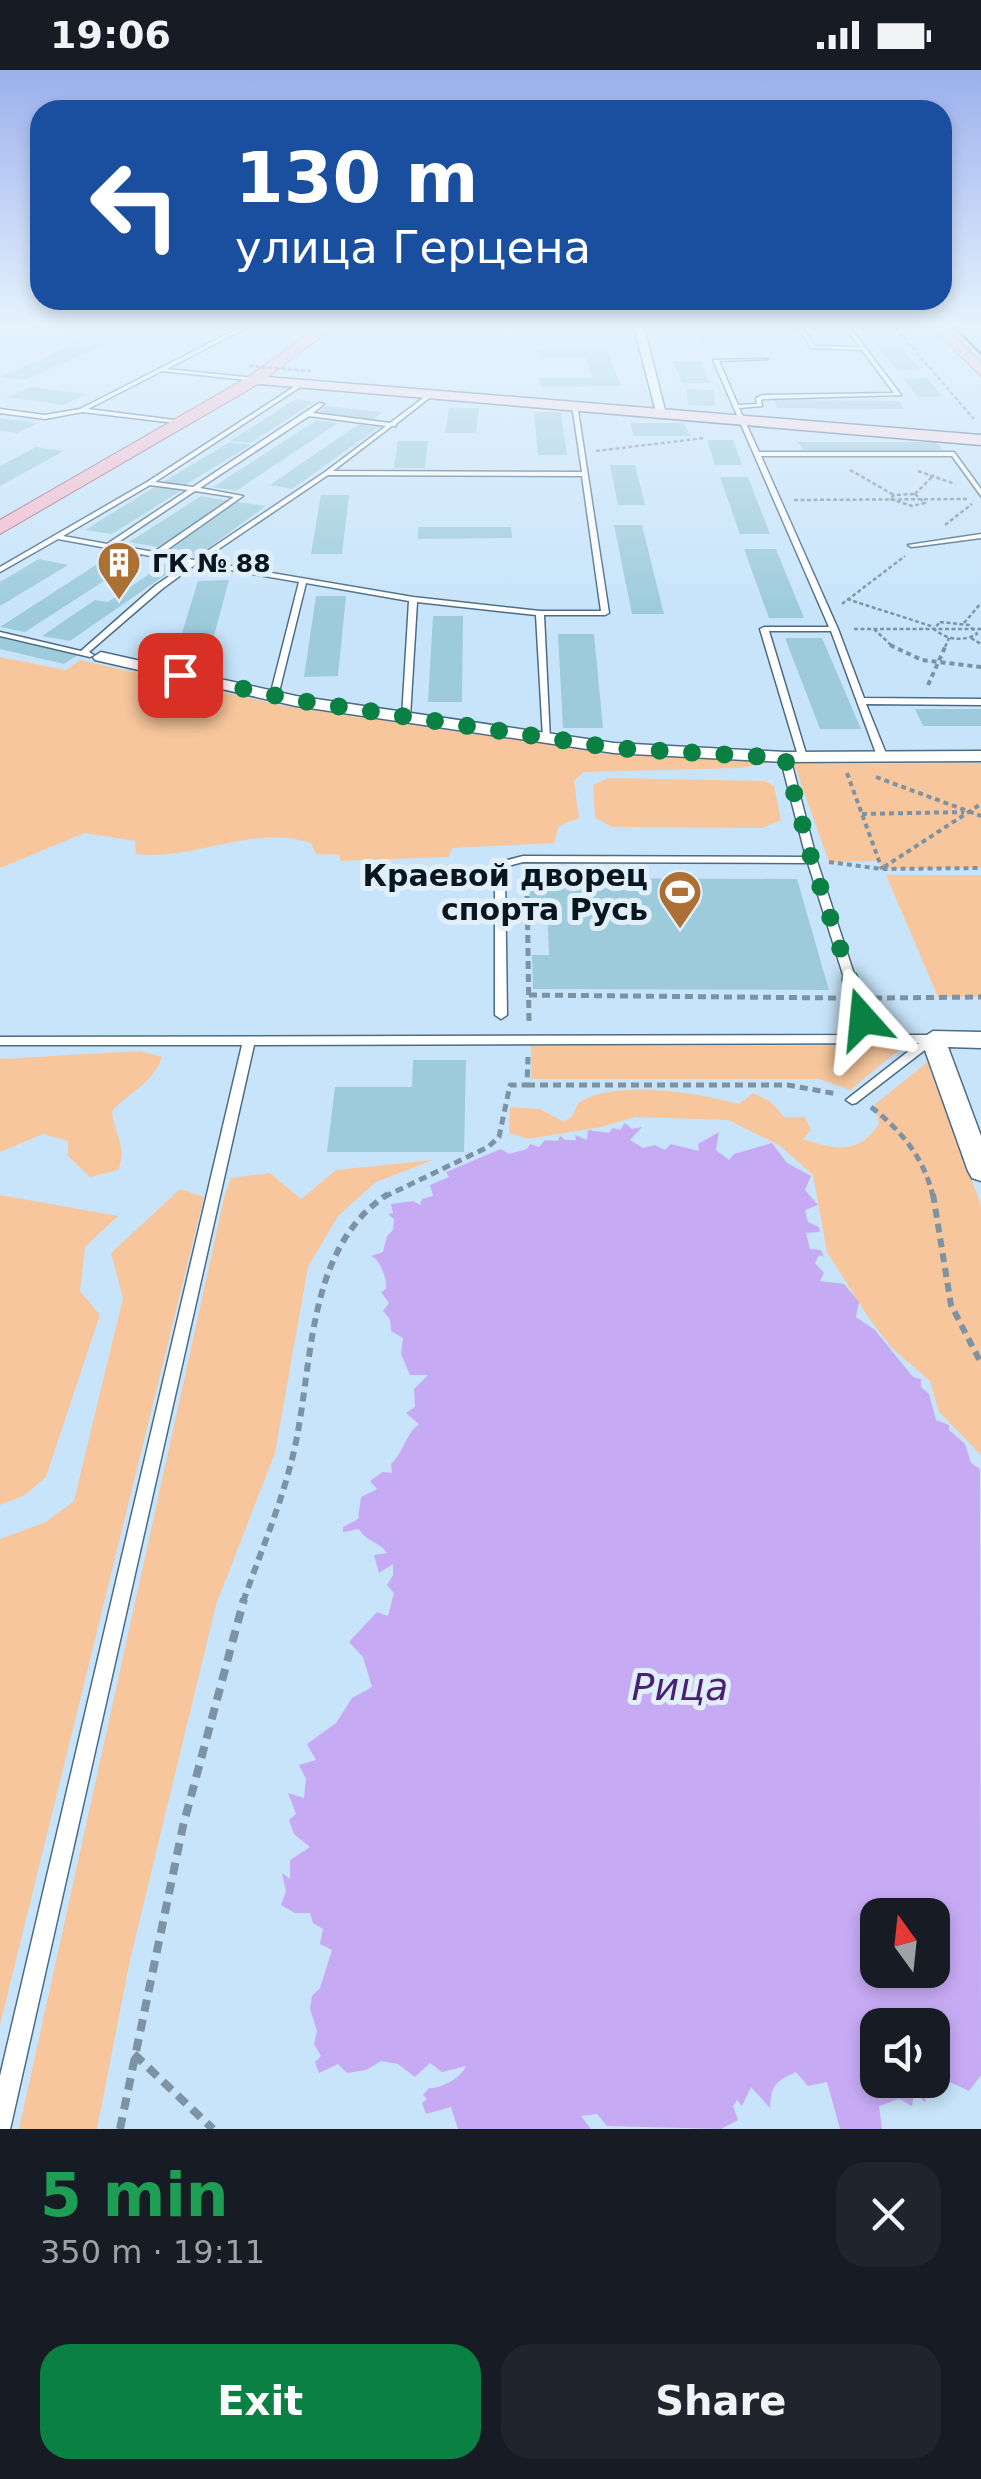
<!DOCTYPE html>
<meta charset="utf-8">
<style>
:root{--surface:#171b24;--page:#20242c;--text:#f1f3f6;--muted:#9ea1a6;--accent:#0b8043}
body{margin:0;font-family:"DejaVu Sans",sans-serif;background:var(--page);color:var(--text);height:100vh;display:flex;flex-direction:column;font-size:38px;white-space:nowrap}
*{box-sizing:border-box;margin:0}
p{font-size:32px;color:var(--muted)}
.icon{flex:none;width:55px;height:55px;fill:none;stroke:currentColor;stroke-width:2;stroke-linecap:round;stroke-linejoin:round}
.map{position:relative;height:2059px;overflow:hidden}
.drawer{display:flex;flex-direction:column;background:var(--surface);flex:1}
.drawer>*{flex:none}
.top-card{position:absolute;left:30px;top:30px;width:922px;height:210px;border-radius:30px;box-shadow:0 5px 15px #0003;background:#1a4fa0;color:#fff;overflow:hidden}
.needle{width:65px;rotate:345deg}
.buttons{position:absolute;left:860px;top:1828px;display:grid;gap:20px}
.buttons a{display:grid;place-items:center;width:90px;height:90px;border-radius:20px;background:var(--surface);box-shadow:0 5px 15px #0003;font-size:50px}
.pin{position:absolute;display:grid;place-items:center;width:85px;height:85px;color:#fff;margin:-42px;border-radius:20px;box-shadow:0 5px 15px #0006}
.me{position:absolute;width:110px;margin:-55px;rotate:342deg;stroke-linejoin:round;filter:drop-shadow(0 0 8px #0008)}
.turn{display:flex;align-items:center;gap:35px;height:210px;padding:0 40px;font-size:45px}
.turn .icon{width:130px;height:130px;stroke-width:2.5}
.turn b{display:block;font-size:70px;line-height:85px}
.round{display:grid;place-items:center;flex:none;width:105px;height:105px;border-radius:30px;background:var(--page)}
.summary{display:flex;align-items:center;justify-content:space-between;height:170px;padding:0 40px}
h1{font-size:60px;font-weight:600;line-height:75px;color:#1e9e55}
.cta{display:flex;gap:20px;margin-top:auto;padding:20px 40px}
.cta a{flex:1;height:115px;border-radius:30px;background:var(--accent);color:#fff;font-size:40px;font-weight:600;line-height:115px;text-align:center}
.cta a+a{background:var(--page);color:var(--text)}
.status{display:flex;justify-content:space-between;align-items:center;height:70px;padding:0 50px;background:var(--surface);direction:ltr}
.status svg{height:28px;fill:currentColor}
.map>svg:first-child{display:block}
</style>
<div class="status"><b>19:06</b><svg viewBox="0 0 49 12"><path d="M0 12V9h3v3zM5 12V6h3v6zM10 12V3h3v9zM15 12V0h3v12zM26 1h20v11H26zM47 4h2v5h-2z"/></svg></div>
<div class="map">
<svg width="981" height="2059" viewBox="0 0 981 2059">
<rect width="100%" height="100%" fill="#c8e4fa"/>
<path fill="#f7c69c" d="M0,587L66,600L80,590L285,636L612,684L779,691L741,698L584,702L574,711L579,748L559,756L554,773L452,778L449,787L340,791V785L316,784L311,773C252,754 197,791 136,784L135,771L85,763L0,798Z
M981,693V798L882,799L878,791L829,792L794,694Z
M609,708L765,711L774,716L781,750L762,758L612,757L595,748L593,715Z
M886,805H981V927H938Z
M905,975L850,1020L819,1009H531V976Z
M140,981L162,987C154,1012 130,1022 112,1041C114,1064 128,1077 118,1100L90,1107L68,1086V1071L43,1064L0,1082V989Z
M930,990L981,1136V1385L939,1342L930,1311L893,1279L870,1250L827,1182L813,1105L779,1075L728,1050L635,1047L601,1057L528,1069L509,1063L510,1037L540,1039L564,1052L573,1045L578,1033C615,1008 698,1023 739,1034L753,1023L771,1032L784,1047H805L811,1060L803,1069C834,1079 857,1086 879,1054L875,1034Z
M433,1090L376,1112L338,1146L308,1197L275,1383L216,1535L130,1890L97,2059H19L225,1124L231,1108L270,1103L301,1129L336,1100Z
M180,1119L204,1127L0,1955V1469L46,1452L74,1431L123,1228L111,1183Z
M0,1125L118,1146L85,1177L80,1221L100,1245L46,1407L25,1425L0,1435Z"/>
<path fill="#c7aaf4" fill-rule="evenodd" d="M625,1053L632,1059L642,1057L630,1070L643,1078L655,1075L665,1080L671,1074L699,1081L698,1074L719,1062L716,1080L729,1090L734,1084L772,1073L787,1093L811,1106L805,1120L818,1135L805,1140L808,1152L819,1157L820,1162L806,1163L810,1179L821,1180L824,1187L819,1185L815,1193L824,1203L820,1211L844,1214L859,1232L856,1247L875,1260L913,1307L921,1309V1317L929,1324L936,1350L949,1355V1360L965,1374L971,1393L980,1399L981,2005L969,2021L941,2008L928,2016L925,2032L914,2023L912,2036L899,2029L879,2036L882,2059H840L827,2012L808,2016L796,2002C776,2011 771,2015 770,2038L751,2017L742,2036L737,2030L733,2036L738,2050L721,2059L607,2056L597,2044L581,2046L591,2059H458L451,2037L426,2044L422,2033L427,2029L423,2025L429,2018C441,2019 461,2008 466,1996L442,2002L430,1993L415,2007L398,1994L381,1991L366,2000L347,2003L338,1994L319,2003L315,1992L321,1986L314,1974L317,1961L310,1939L312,1926L320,1918L332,1880L320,1874L323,1859L313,1853L310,1843H295L281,1835L286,1821L282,1803L290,1809V1790L310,1777L294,1764L289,1750L296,1744L288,1723L304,1728L306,1709L299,1695L316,1690L307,1674L336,1653L352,1628L372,1617L363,1587L349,1572L377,1542L388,1546L394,1523L387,1515L393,1505V1494L379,1503L374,1485L387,1483C379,1471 366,1472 359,1459L343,1462V1457L358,1449L361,1427L377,1419L370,1411L383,1402L392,1403L391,1394C404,1382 405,1365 419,1354L406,1343L415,1337L414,1319L428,1305H410L401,1284L403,1268L391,1261L390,1249L383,1241L389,1233L381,1222L386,1219C387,1209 381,1190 371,1186L383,1182L387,1166L393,1160L394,1149L388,1144L393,1143L391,1134L413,1131L420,1135L422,1129L433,1126L430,1115L449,1107L446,1102L501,1079L509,1084L527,1079L530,1074L539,1077L545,1070L558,1071L560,1066L565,1070H576L575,1065L587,1070L588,1060L609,1063L613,1058L620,1060ZM878,1845H932V1900H878ZM878,1955H932V2010H878Z"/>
<path fill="#9dcbdb" d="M809,253H832L846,274H822Z
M744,267L749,275H703L699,268Z
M870,267H892L920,300H897Z
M88,268L111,271L25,310L1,307Z
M539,280H607L621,316L541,317L539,308H592L585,287L541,288Z
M673,291H701L710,313H682Z
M927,308L943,327H918L903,309Z
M31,317L86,324L64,335L8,327Z
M686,319L713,320L715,336L688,335Z
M296,329L314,332L250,373L230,371Z
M774,330L899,331L904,339L777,338Z
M326,336L382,342L373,350L316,344Z
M449,338H479L476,363H445Z
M534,342H561L567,385H538Z
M0,348L38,353L17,363L0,361Z
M317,350L338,353L236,421L213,417Z
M630,353H684L690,366H634Z
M359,354L379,357L292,419L270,415Z
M707,370H733L742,395H715Z
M398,371H428L425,398H394Z
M230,372L251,375L185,415L163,412Z
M798,372H936L943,380H803Z
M36,377L64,381L0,416V396Z
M610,395H635L645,435H618Z
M720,407H748L770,464H740Z
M156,416L182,420L112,464L85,460Z
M321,425H349L342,484H311Z
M201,426L229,431L158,477L129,472Z
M237,432L266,436L196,487L166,483Z
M614,455H642L664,544H632Z
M418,457H511L512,468L418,469Z
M744,479H776L804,548H769Z
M119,480L144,485L25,562L0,557Z
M39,489L68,495L0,536V512Z
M167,492L181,494L70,571L42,566L95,530L108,532Z
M229,510L208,588L174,589L198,511Z
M316,526H346L338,606L304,607Z
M433,546H463L462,632H428Z
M558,564H594L603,658H563Z
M0,567L78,585L64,594L0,579Z
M785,568H822L861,659H820Z
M915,639H981V656H923Z
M529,808L797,809L829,920L533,919L532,885H549L547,835H530Z
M413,990H466L464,1082H327L335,1017H412Z"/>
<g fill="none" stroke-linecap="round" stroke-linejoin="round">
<defs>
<path id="service" d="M249,253H255L167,299L254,308L256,311L162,301L88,339L182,351L184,354L82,342L45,349L0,343V339L45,345L80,339Z
M795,253H800L815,276L860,277L842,253H847L901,325L764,329L761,330L762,336L739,338L759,382H954L981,419V426L952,386H761L838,559L864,628L981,629V635L866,634L887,686L882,689L877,686L831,561H769L807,687L799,689L760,559L764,557H829L713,290L768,289L719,291L738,335L757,334L756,328L763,325L894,323L862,280L811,278Z
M300,313L305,314L155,412L193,417L319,333L324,334L313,343L390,353L431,322L433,325L396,354V356H392L333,401L582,402L572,335L577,334L609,543L605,545H544L550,670L543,668L536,545L417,532L410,647L406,650L402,647L409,531L306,513L278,626L274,629L270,626L299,512L196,494L162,519L89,582L94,585L90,587L0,566V562L81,581L156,515L189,493L58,469L0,502V497L147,412ZM309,346L386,356L325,402L194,490L161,484L243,426L200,418ZM328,405L582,406L601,541H540L413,527L201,491ZM150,415L188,420L107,474L63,466ZM195,421L234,427L154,482L114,475Z
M981,464V468L920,476L911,477L908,475Z
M785,684L790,687L817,791L874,965H933L939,969L856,1033L852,1034L846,1030L919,973L254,975L11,2055L10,2059H0V2006L242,975H0V967L862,965L808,793L523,792L508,796L505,802L507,945L501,949L495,945V802L500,792L523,786L806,787L780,687Z"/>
<path id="minor" d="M633,253H643L666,344L656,342Z
M101,582L296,626L614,673L785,682L981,681V691L785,692L614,683L296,636L95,590L93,587Z
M933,961L981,962V978L948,977L981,1066V1111L972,1108L968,1101L921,969Z"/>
<path id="secondary" d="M254,306L981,365V375L249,313L247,310Z"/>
<path id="primary" d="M323,253H339L260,313L0,464V450L248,307Z
M927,253H942L981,292V306Z"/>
</defs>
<use href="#service" stroke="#4c6c84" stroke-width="3"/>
<use href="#minor" stroke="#4c6c84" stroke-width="3"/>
<use href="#secondary" stroke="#4c6c84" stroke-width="3"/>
<use href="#primary" stroke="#a0637a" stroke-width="2"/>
<path stroke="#7d93a4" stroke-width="2.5" stroke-dasharray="4 2.5" stroke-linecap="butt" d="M891,253L974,349
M596,381L704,368
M850,400L894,425
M918,401L955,414
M915,424L925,433L912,436L890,429L894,425Z
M915,424L934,405
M794,430L968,429
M945,455L972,434
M847,529L934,557
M842,534L905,486
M940,552L969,555L977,564C962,572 947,570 934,559Z
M964,553L981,533
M854,559H981
M874,559L893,577
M971,568L981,574
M945,577L949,568"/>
<path stroke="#7d93a4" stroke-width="4" stroke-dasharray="5 4" stroke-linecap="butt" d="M890,575L922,590L981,597
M928,615L946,575
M847,703L882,799
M876,707L981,746
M862,744L964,742
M829,792L882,799L981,798
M884,797L981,734
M527,802V816"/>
<path stroke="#7d93a4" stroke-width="5" stroke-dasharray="8 5" stroke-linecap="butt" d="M527,813L529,951
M529,925L838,928
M874,928L981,927
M527,1015H788L837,1024
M871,1037C901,1060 925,1089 933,1127
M384,1127L488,1077L499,1067L510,1015H527L528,987"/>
<path stroke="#7d93a4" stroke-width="6" stroke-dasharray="9 6" stroke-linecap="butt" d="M933,1124L951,1235L981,1293
M243,1532C259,1486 279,1440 291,1393C315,1305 301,1181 388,1124"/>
<path stroke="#7d93a4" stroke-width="8" stroke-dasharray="12 8" stroke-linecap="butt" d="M134,1984L213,2059
M120,2059L183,1756L244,1529"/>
<use href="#service" fill="#fff" fill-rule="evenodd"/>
<use href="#minor" fill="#fff" fill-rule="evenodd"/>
<use href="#secondary" fill="#fbdce6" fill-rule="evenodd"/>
<use href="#primary" fill="#f7bacc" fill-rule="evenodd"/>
<path stroke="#1d2c37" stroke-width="2.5" d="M950,253L981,284"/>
<path stroke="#7d93a4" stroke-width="2.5" stroke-dasharray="4 2.5" stroke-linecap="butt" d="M249,296L311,301"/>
</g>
<linearGradient id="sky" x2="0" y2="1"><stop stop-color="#9bb0ed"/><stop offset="0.47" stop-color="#e6f3fd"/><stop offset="1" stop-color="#e6f3fd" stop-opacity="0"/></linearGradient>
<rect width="981" height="542" fill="url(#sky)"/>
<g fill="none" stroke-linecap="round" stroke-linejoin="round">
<path stroke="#0b8043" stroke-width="18" stroke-dasharray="0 32.4" d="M180,605L296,630L614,678L785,688L812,791L863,949"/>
</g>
<defs>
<symbol id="building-pin" viewBox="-11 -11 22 30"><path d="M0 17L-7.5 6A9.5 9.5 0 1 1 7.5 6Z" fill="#ac6f34" stroke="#e1effa"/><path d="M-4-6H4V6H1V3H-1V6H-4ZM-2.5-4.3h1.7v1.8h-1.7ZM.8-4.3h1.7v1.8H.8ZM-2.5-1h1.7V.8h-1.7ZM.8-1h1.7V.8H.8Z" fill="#fff"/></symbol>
<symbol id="stadium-pin" viewBox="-11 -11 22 30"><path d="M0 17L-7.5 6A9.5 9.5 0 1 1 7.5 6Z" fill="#ac6f34" stroke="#e1effa"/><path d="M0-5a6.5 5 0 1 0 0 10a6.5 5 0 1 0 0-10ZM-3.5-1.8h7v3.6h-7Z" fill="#fff"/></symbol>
</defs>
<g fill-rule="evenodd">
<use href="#building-pin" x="94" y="468" width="50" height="68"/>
<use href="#stadium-pin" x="655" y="797" width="50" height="68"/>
</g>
<g text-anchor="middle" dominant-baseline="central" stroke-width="10" stroke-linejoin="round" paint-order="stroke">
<g font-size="25" font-weight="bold" fill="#091620" stroke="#e1effa" text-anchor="start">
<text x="152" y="493">ГК № 88</text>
</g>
<g font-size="30" font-weight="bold" fill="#091620" stroke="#e1effa" text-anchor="end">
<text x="648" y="805">Краевой дворец<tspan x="648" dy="34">спорта Русь</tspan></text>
</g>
<g font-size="38" font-style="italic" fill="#492174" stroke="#e1effa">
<text x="680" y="1617">Рица</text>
</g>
</g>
</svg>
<div class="buttons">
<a><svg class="needle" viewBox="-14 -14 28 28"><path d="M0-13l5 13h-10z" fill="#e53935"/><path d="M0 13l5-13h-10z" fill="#9ea1a6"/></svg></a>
<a><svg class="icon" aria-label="sound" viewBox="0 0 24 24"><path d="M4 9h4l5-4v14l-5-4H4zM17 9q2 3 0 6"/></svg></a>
</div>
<div class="pin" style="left:180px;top:605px;background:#d93025"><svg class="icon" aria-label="arrive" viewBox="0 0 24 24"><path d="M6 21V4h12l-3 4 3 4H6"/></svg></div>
<svg class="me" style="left:863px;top:949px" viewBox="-20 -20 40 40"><path d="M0-17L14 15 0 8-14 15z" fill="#0b8043" stroke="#fff" stroke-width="4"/></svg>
<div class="top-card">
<div class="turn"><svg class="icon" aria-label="left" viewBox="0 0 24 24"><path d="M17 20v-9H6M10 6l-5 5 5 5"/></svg><div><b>130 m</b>улица Герцена</div></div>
</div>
</div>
<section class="drawer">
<div class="summary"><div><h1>5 min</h1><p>350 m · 19:11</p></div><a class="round"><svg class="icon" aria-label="close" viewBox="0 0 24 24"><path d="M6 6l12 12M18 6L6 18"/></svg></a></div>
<div class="cta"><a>Exit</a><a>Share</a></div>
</section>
